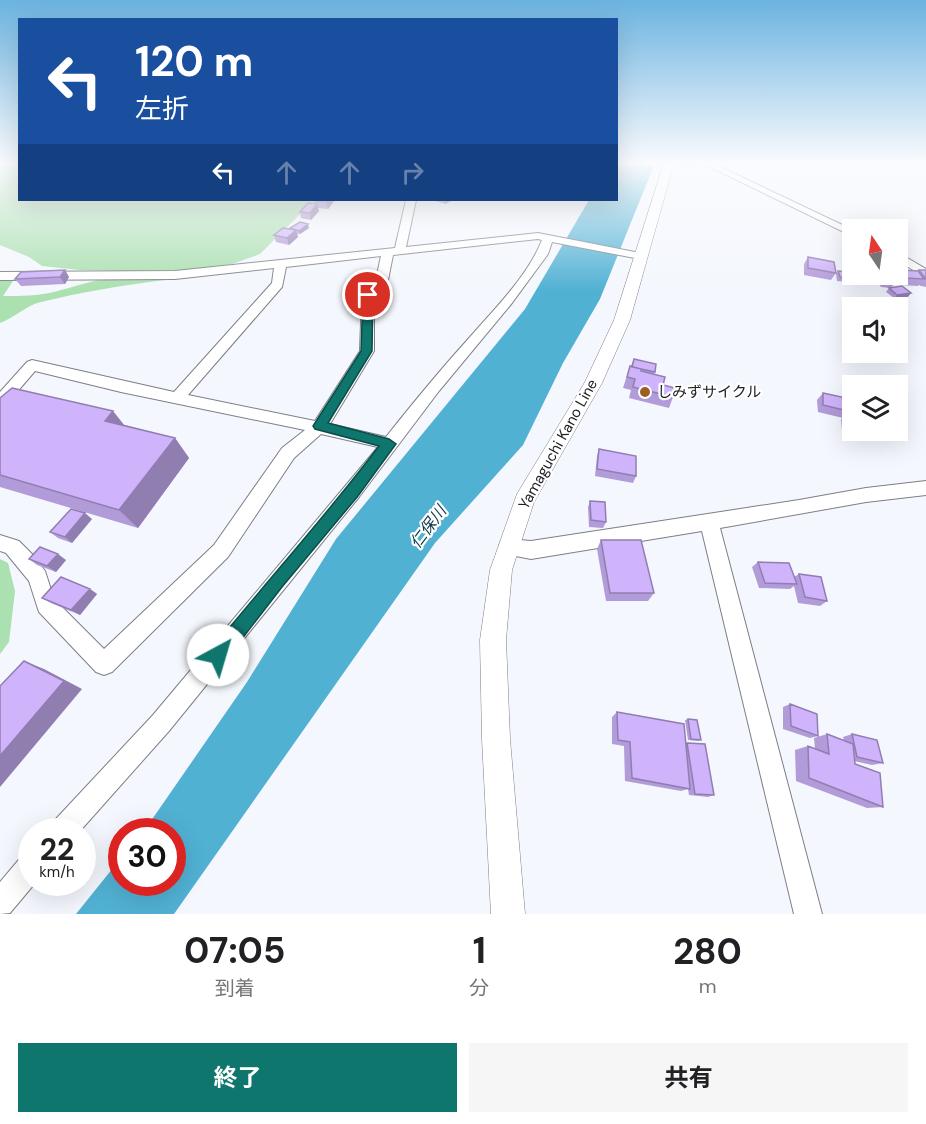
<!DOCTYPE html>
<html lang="ja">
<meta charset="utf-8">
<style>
:root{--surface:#fff;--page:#f6f6f6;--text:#202124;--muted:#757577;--accent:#0f766e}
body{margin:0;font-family:"DM Sans","Noto Sans JP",sans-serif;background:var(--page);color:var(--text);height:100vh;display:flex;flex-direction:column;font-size:22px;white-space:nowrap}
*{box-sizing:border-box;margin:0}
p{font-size:20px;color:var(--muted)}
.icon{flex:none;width:33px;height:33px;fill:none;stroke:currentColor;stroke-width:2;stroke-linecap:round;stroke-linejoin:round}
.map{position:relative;height:914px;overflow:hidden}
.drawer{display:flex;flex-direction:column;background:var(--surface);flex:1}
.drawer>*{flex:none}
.hud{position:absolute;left:18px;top:18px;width:600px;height:183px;border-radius:0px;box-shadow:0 6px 24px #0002;background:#1a4fa0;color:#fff;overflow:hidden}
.needle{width:39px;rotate:347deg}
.buttons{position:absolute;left:842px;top:219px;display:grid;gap:12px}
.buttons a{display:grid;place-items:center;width:66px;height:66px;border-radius:0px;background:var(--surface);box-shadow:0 6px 24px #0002;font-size:30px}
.speed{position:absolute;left:18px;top:818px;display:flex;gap:12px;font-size:30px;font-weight:700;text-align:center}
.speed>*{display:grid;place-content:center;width:78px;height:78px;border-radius:50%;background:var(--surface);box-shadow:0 6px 24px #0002;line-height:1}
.speed small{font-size:15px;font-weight:400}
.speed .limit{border:9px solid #d22;background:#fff;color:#111}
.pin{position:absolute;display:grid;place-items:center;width:51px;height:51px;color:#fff;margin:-26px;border:3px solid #fff;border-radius:50%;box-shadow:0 2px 6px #0007}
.me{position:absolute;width:66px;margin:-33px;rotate:39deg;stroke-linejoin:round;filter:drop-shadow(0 0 4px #0008)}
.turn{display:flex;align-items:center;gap:21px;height:126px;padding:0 18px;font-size:27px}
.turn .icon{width:78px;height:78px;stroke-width:2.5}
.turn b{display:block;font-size:42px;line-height:51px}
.lanes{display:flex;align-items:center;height:57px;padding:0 18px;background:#0003;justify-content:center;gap:30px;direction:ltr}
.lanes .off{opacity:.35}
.eta{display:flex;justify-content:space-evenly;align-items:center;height:102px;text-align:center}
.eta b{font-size:36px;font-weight:700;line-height:42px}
.button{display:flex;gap:12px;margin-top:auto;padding:12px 18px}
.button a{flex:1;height:69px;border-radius:0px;background:var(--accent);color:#fff;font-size:24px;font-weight:700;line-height:69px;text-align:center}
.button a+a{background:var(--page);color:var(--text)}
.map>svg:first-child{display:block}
</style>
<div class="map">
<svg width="926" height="914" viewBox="0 0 926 914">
<rect width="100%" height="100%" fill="#f4f7fd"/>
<path fill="#abe0b0" d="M0,163H19L20,200H321L306,208L260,254L232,264L176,272L79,270L42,266L29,257L0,245Z
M110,278H171L165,280C123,285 82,292 41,302C27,305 14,318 0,323V281H13L3,296C20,296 38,296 54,292C73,287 90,281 110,278Z
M0,559L8,563L15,591L9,642L0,654Z"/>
<path fill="#51b1d3" d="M617,163H655L600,299L563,363L523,445L435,543L174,914H76L121,858L122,882H172V831H144L247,682L336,539L525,309L589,200H616Z"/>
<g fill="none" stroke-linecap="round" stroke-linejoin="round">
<defs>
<path id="minor" d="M702,163H712L853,230L852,236Z
M406,200H416L406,247L538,233L640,253L646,256L640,259L552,242L548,254L512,303L439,391L359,497L169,731L80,831H49L53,822L153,715L378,447L321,434L294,458L228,557L112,672L104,675L96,672L39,612L29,581L6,553L0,551V535L19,541L34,556L45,571L54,599L104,649L214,545L282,448L305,430L121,392L35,371L5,406L0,407V392L27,362L32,360L174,392L272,283L274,268L175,279L0,280V272L175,271L395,248ZM538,239L542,240C528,276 495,308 470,337C441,369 413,403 386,437L330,424L374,351V296L387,285L393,255ZM381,256L375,284L362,295L360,351L315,421L188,395L282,287L286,267Z
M897,252L926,269V278L897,260Z
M926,481V495L866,502L720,528L822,914H794L702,531L531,559L501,553L499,547L501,541L508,539L531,541L799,500L866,488Z
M32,853V882H36L10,913L0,914V882L22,856Z"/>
<path id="major" d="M664,163H674L630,320L602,383L534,502L512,570L506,640L510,739L525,914H491L482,739L480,640L490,570L517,494L585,382L614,320Z"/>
</defs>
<use href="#minor" stroke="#7d7f85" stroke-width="2"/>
<use href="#major" stroke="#7d7f85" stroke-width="1"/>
<use href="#minor" fill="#fff" fill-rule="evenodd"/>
<use href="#major" fill="#fff" fill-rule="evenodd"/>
</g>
<path fill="#b29bd9" d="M681,163H690L689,168L682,167Z
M335,200L328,209L318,208L319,211L311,220L301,218L300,212L315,204V201Z
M435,200H453L445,204L435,201Z
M309,228L300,234H297L298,237L289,245L276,242L274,235Z
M808,257L836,273L831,280L804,275V264Z
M65,270L69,277L65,284L21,286L15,279Z
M900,270L918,271L919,270H926V287L921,286L919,285L918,286L900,285L894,277Z
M838,271L850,279L848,282L837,281L836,274Z
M852,273V274H887L894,284L891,288L881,287L876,279L873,283L855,281L851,274Z
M889,288L908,297L894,298L886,292Z
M634,359L655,372L654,374L673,397L669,408L629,398L631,390L623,388L630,366H631Z
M823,393L852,407V412L848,417L852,418V430H856L853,434L842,430L841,419L843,418L818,412L817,400Z
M0,398L125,425L175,438L189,458L138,528L0,487Z
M599,449L636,476L633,483L595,476L597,456Z
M590,501L606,522L603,528L589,527L588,507Z
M92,519L72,543L58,538L50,532Z
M601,540L654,593L648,601H606L597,549Z
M29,559L66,560L56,572L37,565Z
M758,562L794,577L799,574L827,601L820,606L798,603L794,586L790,589L759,588L752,567Z
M90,589L97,594L80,615L51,603L42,598Z
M790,704L818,736L810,738L783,729V707Z
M617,712L686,743H687L714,795L708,797L689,795L688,789L681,791L625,781L624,746L612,744V717Z
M688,719L701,740L698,741L688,740L685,720Z
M827,734L844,740L843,737L852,734L883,763L872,765L854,761L855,764L883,807L867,808L796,781L795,750L808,746L815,749L814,738Z"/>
<path fill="#917eb0" d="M328,200H335L328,209L326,202Z
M445,200H453L445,204Z
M317,204L319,211L311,220L310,213Z
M308,224L309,228L300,234L299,231Z
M296,230L298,237L289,245L287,238Z
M65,270L69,277L65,284L60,277Z
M911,293L908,297L894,298L897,295Z
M113,411L129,431L105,421Z
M175,438L189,458L138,528L119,510Z
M85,513L92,519L72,543L65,537Z
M58,554L66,560L56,572L47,566Z
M90,589L97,594L80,615L71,610Z
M24,661L44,669L82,689L0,787V756Z"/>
<path fill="#cfb4fc" stroke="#917eb0" stroke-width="1.5" d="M316,200H328L326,202L315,201Z
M308,203L317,204L310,213L300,212Z
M300,222L308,224L299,231L290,228Z
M283,228L296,230L287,238L274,235Z
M808,257L834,262L836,273L808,268Z
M65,270L60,277L15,279L21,272Z
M900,270L918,271L924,279L905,278Z
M919,270H926V279Z
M838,271L848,272L850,279L840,277Z
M862,274H877L878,276Z
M878,274H887L894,284L883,283Z
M902,286L911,293L897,295L889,288Z
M634,359L656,364L655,372L632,367Z
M630,366L641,369V371L665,377L663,385L675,388L673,397L633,387L635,379L627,377Z
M12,388L113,411L105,421L175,438L119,510L0,475V398Z
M823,393L851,399L852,412L823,405Z
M844,416L852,418V429L845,427Z
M599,449L636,456V476L597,469Z
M590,501L605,502L606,522L591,520Z
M71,509L85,513L65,537L50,532Z
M601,540H641L654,593H610Z
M40,547L58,554L47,566L29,559Z
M758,562L789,563L797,584L765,583Z
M799,574L821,577L827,601L805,597Z
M61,577L90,589L71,610L42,598Z
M24,661L64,681L0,756V686Z
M790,704L817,714L818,736L791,726Z
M617,712L684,724L690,789L632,778L630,742L618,740Z
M688,719L697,720L701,740L691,739Z
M827,734L853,744L855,764L880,773L883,807L809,778L808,746L829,754Z
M852,734L877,740L883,763L857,757Z
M687,743L705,744L714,795L695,794Z"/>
<linearGradient id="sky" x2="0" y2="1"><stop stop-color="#6bb3e0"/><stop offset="0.56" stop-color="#fafbfe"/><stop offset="1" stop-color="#fafbfe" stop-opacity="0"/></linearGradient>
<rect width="926" height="291" fill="url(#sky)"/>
<path fill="#0f766e" stroke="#0a4d48" stroke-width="1.5" d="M368,292L373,295L372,351L328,423L389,439L396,444L358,496L282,587L224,662L218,664L212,662L209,655L212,649C267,581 326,516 379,446L315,429L313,426L361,351L363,295Z"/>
<circle fill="#9c5e23" stroke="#fff" stroke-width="2" cx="645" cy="392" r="6"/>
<g text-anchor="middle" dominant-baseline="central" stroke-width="4.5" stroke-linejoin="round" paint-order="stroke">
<g font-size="15" fill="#212224" stroke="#fff" text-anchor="start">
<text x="657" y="392">しみずサイクル</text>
</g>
<g font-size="15" fill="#212224" stroke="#fff">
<text transform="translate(558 444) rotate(-61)">Yamaguchi Kano Line</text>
</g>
<g font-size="16" font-style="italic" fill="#103c4a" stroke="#fff">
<text transform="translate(428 527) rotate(-53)">仁保川</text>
</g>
</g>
</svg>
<div class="buttons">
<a><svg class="needle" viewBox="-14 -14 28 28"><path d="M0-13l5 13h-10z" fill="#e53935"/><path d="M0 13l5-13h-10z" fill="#757577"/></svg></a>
<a><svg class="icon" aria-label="sound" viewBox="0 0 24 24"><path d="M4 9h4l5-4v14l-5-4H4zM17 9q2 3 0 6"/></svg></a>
<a><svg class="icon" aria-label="layers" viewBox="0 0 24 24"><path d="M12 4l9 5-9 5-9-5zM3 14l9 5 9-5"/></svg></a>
</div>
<div class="speed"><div>22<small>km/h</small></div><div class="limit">30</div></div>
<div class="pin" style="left:368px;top:295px;background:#d93025"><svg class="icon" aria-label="arrive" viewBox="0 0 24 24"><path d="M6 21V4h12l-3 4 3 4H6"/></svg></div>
<svg class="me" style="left:218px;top:655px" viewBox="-20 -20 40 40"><circle r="19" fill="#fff"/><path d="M0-13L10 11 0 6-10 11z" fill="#0f766e"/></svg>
<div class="hud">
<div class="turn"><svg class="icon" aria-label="left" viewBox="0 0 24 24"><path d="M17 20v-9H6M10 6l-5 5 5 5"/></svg><div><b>120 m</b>左折</div></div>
<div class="lanes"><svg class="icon" aria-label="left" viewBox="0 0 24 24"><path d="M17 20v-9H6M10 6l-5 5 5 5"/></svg><svg class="icon off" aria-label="ahead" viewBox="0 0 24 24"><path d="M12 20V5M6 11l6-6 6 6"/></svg><svg class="icon off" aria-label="ahead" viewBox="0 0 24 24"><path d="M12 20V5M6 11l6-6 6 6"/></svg><svg class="icon off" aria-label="right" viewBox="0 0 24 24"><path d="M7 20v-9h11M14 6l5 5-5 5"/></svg></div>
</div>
</div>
<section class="drawer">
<div class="eta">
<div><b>07:05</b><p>到着</p></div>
<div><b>1</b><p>分</p></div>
<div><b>280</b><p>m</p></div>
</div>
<div class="button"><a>終了</a><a>共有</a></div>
</section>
